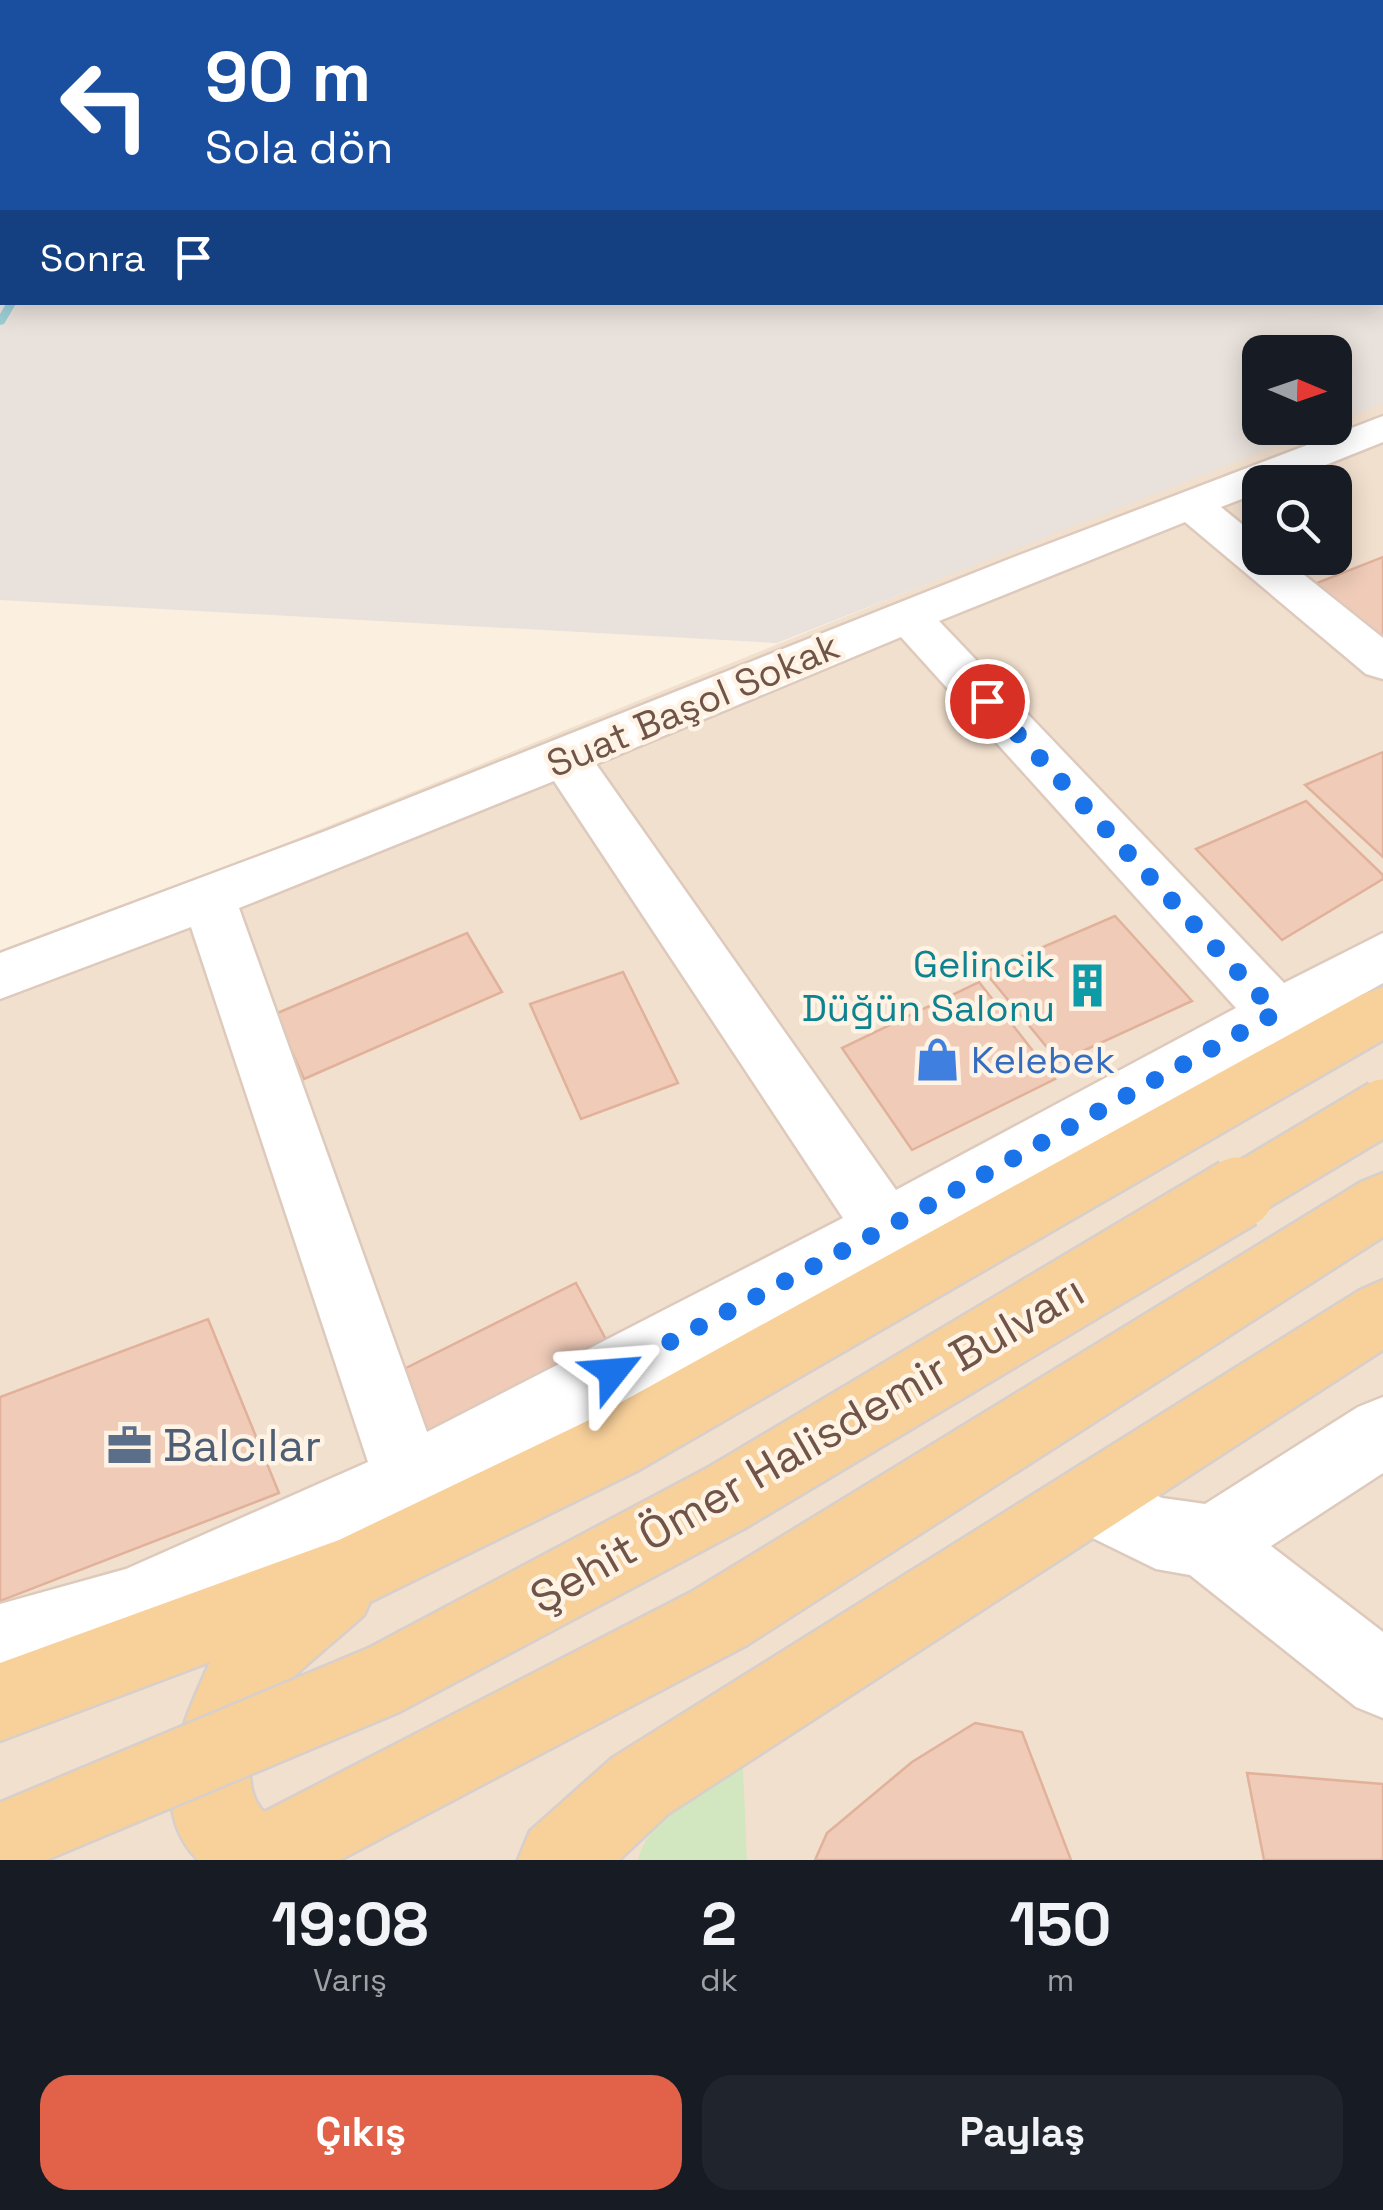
<!DOCTYPE html>
<html lang="tr">
<meta charset="utf-8">
<style>
:root{--surface:#171b24;--page:#20242c;--text:#f1f3f6;--muted:#9ea1a6;--accent:#e16249}
body{margin:0;font-family:"Space Grotesk",sans-serif;background:var(--page);color:var(--text);height:100vh;display:flex;flex-direction:column;font-size:38px;white-space:nowrap}
*{box-sizing:border-box;margin:0}
p{font-size:32px;color:var(--muted)}
.icon{flex:none;width:55px;height:55px;fill:none;stroke:currentColor;stroke-width:2;stroke-linecap:round;stroke-linejoin:round}
.map{position:relative;height:1860px;overflow:hidden}
.details{display:flex;flex-direction:column;background:var(--surface);flex:1}
.details>*{flex:none}
.banner{position:absolute;left:0px;top:0px;width:1385px;height:305px;box-shadow:0 5px 25px #0003;background:#1a4fa0;color:#fff;overflow:hidden}
.needle{width:65px;rotate:92deg}
.controls{position:absolute;left:1242px;top:335px;display:grid;gap:20px}
.controls a{display:grid;place-items:center;width:110px;height:110px;border-radius:20px;background:var(--surface);box-shadow:0 5px 25px #0003;font-size:50px}
.pin{position:absolute;display:grid;place-items:center;width:85px;height:85px;color:#fff;margin:-42px;border:5px solid #fff;border-radius:50%;box-shadow:0 2px 10px #0007}
.me{position:absolute;width:110px;margin:-55px;rotate:62deg;stroke-linejoin:round;filter:drop-shadow(0 0 8px #0008)}
.turn{display:flex;align-items:center;gap:35px;height:210px;padding:0 40px;font-size:45px}
.turn .icon{width:130px;height:130px;stroke-width:2.5}
.turn b{display:block;font-size:70px;line-height:85px}
.then{display:flex;align-items:center;height:95px;padding:0 40px;background:#0003;gap:20px;font-size:38px}
.eta{display:flex;justify-content:space-evenly;align-items:center;height:170px;text-align:center}
.eta b{font-size:60px;font-weight:800;line-height:70px}
.primary-button{display:flex;gap:20px;margin-top:auto;padding:20px 40px}
.primary-button a{flex:1;height:115px;border-radius:30px;background:var(--accent);color:#fff;font-size:40px;font-weight:800;line-height:115px;text-align:center}
.primary-button a+a{background:var(--page);color:var(--text)}
.map>svg:first-child{display:block}
</style>
<div class="map">
<svg width="1383" height="1860" viewBox="0 0 1383 1860">
<rect width="100%" height="100%" fill="#fbefdf"/>
<path fill="#f2e0ce" fill-rule="evenodd" d="M1383,399V1860H0V969L34,945L1312,428H1335V418ZM1260,482H1335V558H1260Z"/>
<path fill="#e9e1db" fill-rule="evenodd" d="M0,0H1383V403L1335,422V352H1260V428H1322L777,643L0,600ZM2,2H1382V302H2Z"/>
<path fill="#d2e7bf" d="M743,1767L747,1860H638C650,1813 705,1788 743,1767Z"/>
<g fill="none" stroke-linecap="round" stroke-linejoin="round">
<path fill="#9cced4" fill-rule="evenodd" d="M187,0H195L193,2H187Z
M7,302H17L4,324L0,325V314Z"/>
</g>
<path fill="#efcbb8" stroke="#e1b19a" stroke-width="2.5" d="M0,0H128L2,2V119Z
M1383,557V650L1307,587Z
M1383,752V857L1305,785Z
M1306,801L1383,875V879L1282,940L1196,849Z
M1115,916L1192,1001L1059,1062L985,972Z
M467,933L502,992L304,1079L275,1014Z
M623,972L678,1083L581,1119L530,1004Z
M979,982L1055,1079L912,1150L842,1048Z
M576,1283L621,1368L433,1467L394,1374Z
M208,1319L279,1493L0,1601V1397Z
M975,1723L1022,1732L1071,1860H815L827,1833L912,1762Z
M1247,1773L1383,1784V1860H1264Z"/>
<g fill="none" stroke-linecap="round" stroke-linejoin="round">
<defs>
<path id="minor" d="M1383,416V442L1283,482H1260V492L1221,507L1260,539V558H1283L1383,638V679L1366,674L1185,522L939,621L1284,983L1383,933V983L909,1249L434,1505L130,1642L0,1680V1604L126,1569L368,1462L191,927L0,999V953L323,832L1009,559ZM901,637L1236,1008L896,1190L596,764ZM554,781L843,1218L427,1432L239,908Z
M1383,1397V1473L1271,1546L1383,1632V1718L1356,1707L1190,1575L1156,1569L1066,1525L1055,1500L1066,1475L1091,1464L1162,1498L1205,1504L1358,1407Z"/>
<path id="major" d="M1383,987V1040L637,1471L370,1602L364,1615C342,1636 286,1679 271,1702C253,1730 238,1786 264,1812L693,1591L1361,1182L1383,1173V1237L747,1645L340,1860H198C143,1804 184,1721 210,1662L0,1741V1663L339,1540L587,1421L1363,994Z
M1383,1280V1350L668,1814L619,1860H518L530,1831L612,1758L1360,1290Z"/>
</defs>
<use href="#minor" stroke="#decabc" stroke-width="5"/>
<use href="#major" stroke="#d7cfcc" stroke-width="5"/>
<use href="#minor" fill="#fff" fill-rule="evenodd"/>
<use href="#major" fill="#f8d09a" fill-rule="evenodd"/>
<defs>
<path id="major-bridge-far1" d="M1234,1196L1383,1107"/>
<path id="major-bridge" d="M0,1841L384,1680L728,1497L1238,1193"/>
</defs>
<use href="#major-bridge-far1" stroke="#d7cfcc" stroke-width="60" stroke-linecap="butt"/>
<use href="#major-bridge" stroke="#d7cfcc" stroke-width="76" stroke-linecap="butt"/>
<use href="#major-bridge-far1" stroke="#f8d09a" stroke-width="55"/>
<use href="#major-bridge" stroke="#f8d09a" stroke-width="71"/>
</g>
<g fill="none" stroke-linecap="round" stroke-linejoin="round">
<path stroke="#1a73e8" stroke-width="18" stroke-dasharray="0 32.4" d="M613,1372L920,1210L1276,1013L987,701"/>
</g>
<defs>
<symbol id="building-bare" viewBox="-9 -9 18 18"><path d="M-4-6H4V6H1V3H-1V6H-4ZM-2.5-4.3h1.7v1.8h-1.7ZM.8-4.3h1.7v1.8H.8ZM-2.5-1h1.7V.8h-1.7ZM.8-1h1.7V.8H.8Z" fill="#0f9aa8" stroke="#fef3e5" stroke-width="2.5" paint-order="stroke"/></symbol>
<symbol id="shop-bare" viewBox="-9 -9 18 18"><path d="M-5-2.5h2.3a2.7 3.5 0 0 1 5.4 0H5L5.5 6h-11ZM-1.5-2.5h3a1.5 2.3 0 0 0-3 0Z" fill="#3f7fe0" stroke="#fef3e5" stroke-width="2.5" paint-order="stroke"/></symbol>
<symbol id="office-bare" viewBox="-9 -9 18 18"><path d="M-6-3h4V-5.5h4V-3h4V5H-6ZM-1-4.5V-3h2v-1.5ZM-6 0V1H6V0Z" fill="#5c6f8a" stroke="#fef3e5" stroke-width="2.5" paint-order="stroke"/></symbol>
</defs>
<g fill-rule="evenodd">
<use href="#building-bare" x="1056" y="954" width="63" height="63"/>
<use href="#shop-bare" x="906" y="1028" width="63" height="63"/>
<use href="#office-bare" x="98" y="1414" width="63" height="63"/>
</g>
<g text-anchor="middle" dominant-baseline="central" stroke-width="9" stroke-linejoin="round" paint-order="stroke">
<g font-size="38" fill="#705448" stroke="#fef3e5">
<text transform="translate(693 705) rotate(-23)">Suat Başol Sokak</text>
</g>
<g font-size="38" fill="#0d838f" stroke="#fef3e5" text-anchor="end">
<text x="1055" y="964">Gelincik<tspan x="1055" dy="44">Düğün Salonu</tspan></text>
</g>
<g font-size="38" fill="#366cbe" stroke="#fef3e5" text-anchor="start">
<text x="971" y="1060">Kelebek</text>
</g>
<g font-size="45" fill="#705448" stroke="#fef3e5">
<text transform="translate(807 1444) rotate(-30)">Şehit Ömer Halisdemir Bulvarı</text>
</g>
<g font-size="45" fill="#4e5e75" stroke="#fef3e5" text-anchor="start">
<text x="163" y="1445">Balcılar</text>
</g>
</g>
</svg>
<div class="controls">
<a><svg class="needle" viewBox="-14 -14 28 28"><path d="M0-13l5 13h-10z" fill="#e53935"/><path d="M0 13l5-13h-10z" fill="#9ea1a6"/></svg></a>
<a><svg class="icon" aria-label="search" viewBox="0 0 24 24"><circle cx="10" cy="10" r="6"/><path d="M15 15l6 6"/></svg></a>
</div>
<div class="pin" style="left:987px;top:701px;background:#d93025"><svg class="icon" aria-label="arrive" viewBox="0 0 24 24"><path d="M6 21V4h12l-3 4 3 4H6"/></svg></div>
<svg class="me" style="left:613px;top:1372px" viewBox="-20 -20 40 40"><path d="M0-17L14 15 0 8-14 15z" fill="#1a73e8" stroke="#fff" stroke-width="4"/></svg>
<div class="banner">
<div class="turn"><svg class="icon" aria-label="left" viewBox="0 0 24 24"><path d="M17 20v-9H6M10 6l-5 5 5 5"/></svg><div><b>90 m</b>Sola dön</div></div>
<div class="then">Sonra<svg class="icon" aria-label="arrive" viewBox="0 0 24 24"><path d="M6 21V4h12l-3 4 3 4H6"/></svg></div>
</div>
</div>
<section class="details">
<div class="eta">
<div><b>19:08</b><p>Varış</p></div>
<div><b>2</b><p>dk</p></div>
<div><b>150</b><p>m</p></div>
</div>
<div class="primary-button"><a>Çıkış</a><a>Paylaş</a></div>
</section>
